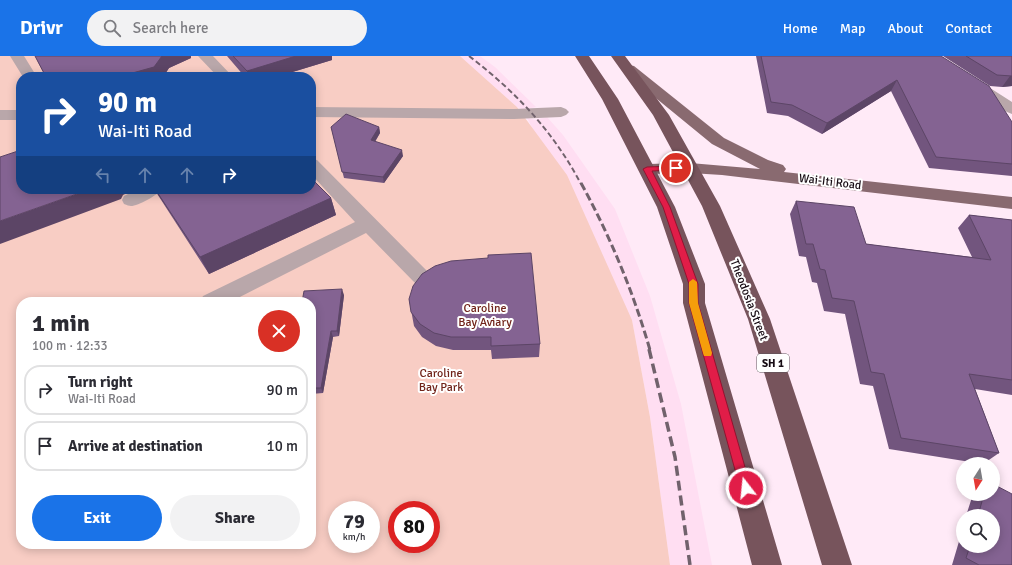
<!DOCTYPE html>
<meta charset="utf-8">
<style>
:root{--surface:#fff;--page:#f2f2f3;--text:#2b2b33;--muted:#7c7c81;--line:#e1e1e2;--accent:#1a73e8}
body{margin:0;font-family:Signika,sans-serif;background:var(--page);color:var(--text);height:100vh;display:flex;flex-direction:column;font-size:15px;white-space:nowrap}
*{box-sizing:border-box;margin:0}
p{font-size:13px;color:var(--muted)}
.icon{flex:none;width:22px;height:22px;fill:none;stroke:currentColor;stroke-width:2;stroke-linecap:round;stroke-linejoin:round}
.map{position:relative;flex:1;overflow:hidden}
.panel{position:absolute;left:16px;top:241px;width:300px;height:252px;display:flex;flex-direction:column;background:var(--surface);border-radius:16px;box-shadow:0 2px 10px #0003}
.panel>*{flex:none}
.banner{position:absolute;left:16px;top:16px;width:300px;height:122px;border-radius:16px;box-shadow:0 2px 10px #0003;background:#1a4fa0;color:#fff;overflow:hidden}
.needle{width:26px;rotate:191deg}
.fabs{position:absolute;left:956px;top:401px;display:grid;gap:8px}
.fabs a{display:grid;place-items:center;width:44px;height:44px;border-radius:50%;background:var(--surface);box-shadow:0 2px 10px #0003;font-size:20px}
.speed{position:absolute;left:328px;top:445px;display:flex;gap:8px;font-size:20px;font-weight:700;text-align:center}
.speed>*{display:grid;place-content:center;width:52px;height:52px;border-radius:50%;background:var(--surface);box-shadow:0 2px 10px #0003;line-height:1}
.speed small{font-size:10px;font-weight:400}
.speed .limit{border:6px solid #d22;background:#fff;color:#111}
.pin{position:absolute;display:grid;place-items:center;width:34px;height:34px;color:#fff;margin:-17px;border:2px solid #fff;border-radius:50%;box-shadow:0 1px 4px #0007}
.me{position:absolute;width:44px;margin:-22px;rotate:344deg;stroke-linejoin:round;filter:drop-shadow(0 0 3px #0008)}
.turn{display:flex;align-items:center;gap:14px;height:84px;padding:0 16px;font-size:18px}
.turn .icon{width:52px;height:52px;stroke-width:2.5}
.turn b{display:block;font-size:28px;line-height:34px}
.lanes{display:flex;align-items:center;height:38px;padding:0 16px;background:#0003;justify-content:center;gap:20px;direction:ltr}
.lanes .off{opacity:.35}
.round{display:grid;place-items:center;flex:none;width:42px;height:42px;border-radius:21px;background:var(--page)}
.overview{display:flex;align-items:center;justify-content:space-between;height:68px;padding:0 16px}
h1{font-size:24px;font-weight:700;line-height:30px}
.button{display:flex;gap:8px;margin-top:auto;padding:8px 16px}
.button a{flex:1;height:46px;border-radius:24px;background:var(--accent);color:#fff;font-size:16px;font-weight:700;line-height:46px;text-align:center}
.button a+a{background:var(--page);color:var(--text)}
ul{padding:0;list-style:none}
li{display:flex;align-items:center;gap:12px;height:50px;margin:0 8px 6px;padding:0 8px;border:2px solid var(--line);border-radius:16px}
li div{flex:1}
li b{display:block;font-size:15px}
li em{font-style:normal}
header{display:flex;align-items:center;gap:24px;box-sizing:border-box;height:56px;padding:0 20px;background:var(--accent);color:#fff}
header strong{font-size:19px}
nav{display:flex;gap:22px;margin-inline-start:auto;font-size:14px}
.search{width:280px;height:36px;background:var(--page);display:flex;align-items:center;gap:10px;box-sizing:border-box;padding:0 14px;border-radius:22px;color:var(--muted);font-size:15px}
.map>svg:first-child{display:block}
</style>
<header>
<strong>Drivr</strong>
<div class="search"><svg class="icon" aria-label="search" viewBox="0 0 24 24"><circle cx="10" cy="10" r="6"/><path d="M15 15l6 6"/></svg>Search here</div>
<nav><a>Home</a><a>Map</a><a>About</a><a>Contact</a></nav>
</header>
<div class="map">
<svg width="1012" height="509" viewBox="0 0 1012 509">
<rect width="100%" height="100%" fill="#ffeaf7"/>
<path fill="#ffdef2" d="M460,0H480L495,11L536,51L523,54L517,51Z
M547,61L563,79L615,153L650,240L681,348L712,509H670L650,361L632,264L527,62L535,64Z"/>
<path fill="#f8cdc4" fill-rule="evenodd" d="M0,0H460L517,51L567,119L632,264L650,361L670,509H0ZM21,21H311V133H21ZM21,246H311V488H21ZM337,454H371V488H337ZM397,454H431V488H397Z"/>
<g fill="none" stroke-linecap="round" stroke-linejoin="round">
<path fill="#b9a7aa" fill-rule="evenodd" d="M10,0H24L37,21H23Z
M198,0H213L233,21H218Z
M924,0H940L1012,46V58L1007,56L926,3Z
M311,51L514,53L561,51L566,53L569,56L566,59L561,61L514,63L311,61Z
M0,54H21V64H0Z
M311,103L317,104L429,217L432,222L429,227L422,230L415,227L366,177L230,246H200L203,240L355,166L311,118Z
M138,133H162C158,139 138,150 131,150C129,150 127,149 124,148L122,144L124,140Z"/>
<path fill="#896a70" fill-rule="evenodd" d="M629,9L634,10L724,82L768,104L783,109L786,113L784,116L1012,141V153L722,119L690,117L647,118L641,117L638,113L641,109L647,108L690,107L760,113L712,88L624,16L622,13L624,10Z"/>
<path fill="#77545c" fill-rule="evenodd" d="M575,0H589L618,43L675,151L705,228V247L782,509H752L683,247V228L657,151L602,43Z
M611,0H625L669,59L720,150L770,263L852,509H822L748,263L702,150L653,59Z"/>
<path stroke="#71626c" stroke-width="2" stroke-dasharray="5.5 3" stroke-linecap="butt" d="M469,0C516,36 553,75 581,128"/>
<path stroke="#71626c" stroke-width="3" stroke-dasharray="8 3.5" stroke-linecap="butt" d="M581,127C610,180 633,235 650,294"/>
<path stroke="#71626c" stroke-width="3.5" stroke-dasharray="10 5" stroke-linecap="butt" d="M649,293L675,401L690,509"/>
</g>
<path fill="#72557e" d="M35,0H191V2L169,12L163,21H46Z
M227,0H332V4L276,21H245Z
M756,0H941L1012,66V120L929,112L891,35L822,78L788,60L767,57Z
M943,0H1012V30L1002,31L990,30Z
M331,71H379L380,77L375,86L403,100L384,127L344,122Z
M154,133H311L331,142L336,159L209,218Z
M796,145L866,188L972,201L958,172L969,159L1012,164V339L975,333L999,397L983,408L889,393L873,330L860,328L845,258L824,255L817,227L812,226L806,201L799,200L790,158Z
M344,239L339,280L333,281L323,337L311,338V246Z
M409,243L540,288L539,301L492,303L491,294H453L436,290L422,281L414,270Z
M973,438H993L1012,509H952L963,472V490H993V460H966Z"/>
<path fill="#5c4566" d="M162,0H191V2L169,12L163,21H118Z
M296,0H332V4L276,21H249L247,15Z
M85,18L87,21H75Z
M1010,20H1012V30L1002,31Z
M897,24L891,35L822,78L827,67Z
M379,71L380,77L372,90L371,84Z
M402,94L403,100L384,127L383,121Z
M91,133H135L123,139L121,143L0,188V165Z
M331,142L336,159L209,218L200,201Z
M342,233L344,239L339,280L337,275Z
M331,275L333,281L323,337L321,332Z"/>
<path fill="#846392" stroke="#5c4566" d="M35,0H162L154,11L118,21H109L85,18L75,21H46Z
M233,0H296L247,15Z
M761,0H941L989,30L1012,66V108L936,101L897,24L827,67L792,49L771,46Z
M966,0H1012V20L997,19Z
M346,58L379,71L371,84L402,94L383,121L342,116L331,71Z
M21,94V133H91L0,165V101Z
M311,122L331,142L200,201L155,133H311Z
M796,145L854,151L866,188L991,204L969,159L1012,164V324L969,318L999,397L901,382L884,318L871,316L854,245L832,242L825,214L820,213L813,188H806Z
M531,197L540,288L491,290V281H451L434,277L420,268L411,256L409,243L413,230L422,218L435,210L451,205L488,202V199Z
M342,233L337,275H331L321,332H311V246H302L304,235Z
M993,428L1012,438V509H979L966,502L970,490H993V460H978L984,438H993Z"/>
<path fill="#e11d48" stroke="#92132f" d="M676,110L678,111V114L652,115L670,151L698,228V247L751,432L750,436L746,438L742,436L740,432L689,247V228L663,151L643,113L647,111Z"/>
<path fill="#f59e0b" d="M693,223L697,226L698,247L712,297L711,300H704L703,297L689,247V226Z"/>
<g text-anchor="middle" dominant-baseline="central" stroke-width="4" stroke-linejoin="round" paint-order="stroke">
<rect fill="#fff" stroke="#5d555a" stroke-width="1" x="757" y="298" width="32" height="18" rx="3"/>
<g font-size="11" font-weight="bold" fill="#170c14">
<text x="773" y="307">SH 1</text>
</g>
<g font-size="12" fill="#170c14" stroke="#fff">
<text transform="translate(830 126) rotate(7)">Wai-Iti Road</text>
<text transform="translate(749 244) rotate(69)">Theodosia Street</text>
</g>
<g font-size="12" fill="#71241a" stroke="#fff">
<text x="485" y="252">Caroline<tspan x="485" dy="14">Bay Aviary</tspan></text>
<text x="441" y="317">Caroline<tspan x="441" dy="14">Bay Park</tspan></text>
</g>
</g>
</svg>
<div class="fabs">
<a><svg class="needle" viewBox="-14 -14 28 28"><path d="M0-13l5 13h-10z" fill="#e53935"/><path d="M0 13l5-13h-10z" fill="#7c7c81"/></svg></a>
<a><svg class="icon" aria-label="search" viewBox="0 0 24 24"><circle cx="10" cy="10" r="6"/><path d="M15 15l6 6"/></svg></a>
</div>
<div class="speed"><div>79<small>km/h</small></div><div class="limit">80</div></div>
<div class="pin" style="left:676px;top:112px;background:#d93025"><svg class="icon" aria-label="arrive" viewBox="0 0 24 24"><path d="M6 21V4h12l-3 4 3 4H6"/></svg></div>
<svg class="me" style="left:746px;top:432px" viewBox="-20 -20 40 40"><circle r="17" fill="#e11d48" stroke="#fff" stroke-width="3"/><path d="M0-11L8 9 0 5-8 9z" fill="#fff"/></svg>
<div class="banner">
<div class="turn"><svg class="icon" aria-label="right" viewBox="0 0 24 24"><path d="M7 20v-9h11M14 6l5 5-5 5"/></svg><div><b>90 m</b>Wai-Iti Road</div></div>
<div class="lanes"><svg class="icon off" aria-label="left" viewBox="0 0 24 24"><path d="M17 20v-9H6M10 6l-5 5 5 5"/></svg><svg class="icon off" aria-label="ahead" viewBox="0 0 24 24"><path d="M12 20V5M6 11l6-6 6 6"/></svg><svg class="icon off" aria-label="ahead" viewBox="0 0 24 24"><path d="M12 20V5M6 11l6-6 6 6"/></svg><svg class="icon" aria-label="right" viewBox="0 0 24 24"><path d="M7 20v-9h11M14 6l5 5-5 5"/></svg></div>
</div>
<section class="panel">
<div class="overview"><div><h1>1 min</h1><p>100 m · 12:33</p></div><a class="round" style="background:#d93025;color:#fff"><svg class="icon" aria-label="close" viewBox="0 0 24 24"><path d="M6 6l12 12M18 6L6 18"/></svg></a></div>
<ul>
<li><svg class="icon" aria-label="right" viewBox="0 0 24 24"><path d="M7 20v-9h11M14 6l5 5-5 5"/></svg><div><b>Turn right</b><p>Wai-Iti Road</p></div><em>90 m</em></li>
<li><svg class="icon" aria-label="arrive" viewBox="0 0 24 24"><path d="M6 21V4h12l-3 4 3 4H6"/></svg><div><b>Arrive at destination</b></div><em>10 m</em></li>
</ul>
<div class="button"><a>Exit</a><a>Share</a></div>
</section>
</div>
